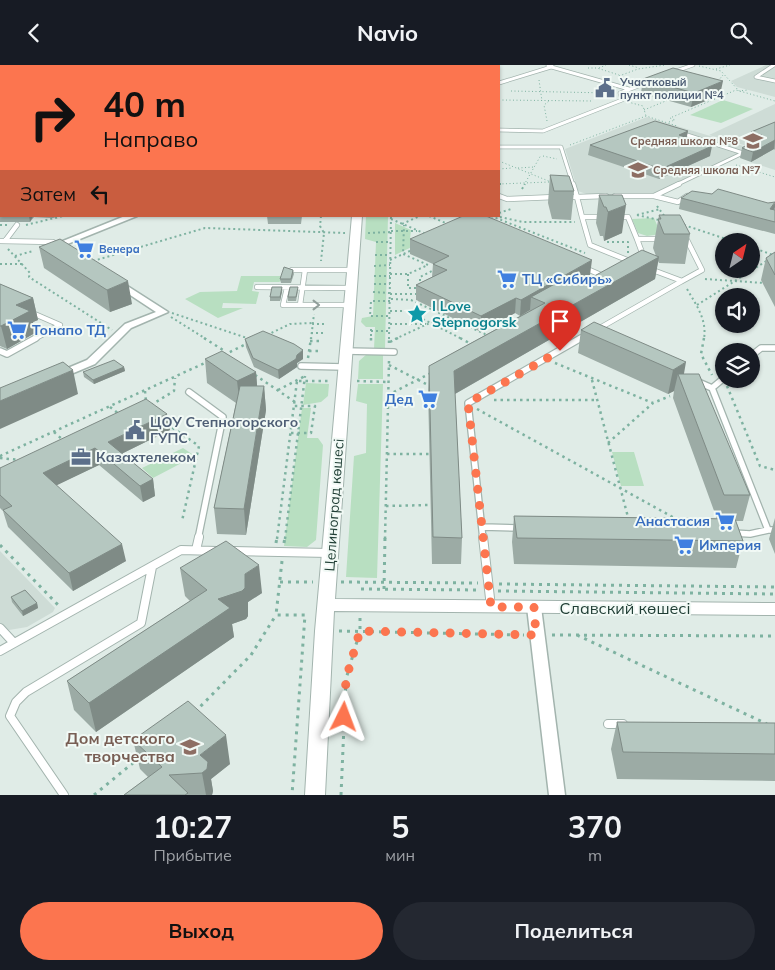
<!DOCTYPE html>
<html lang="ru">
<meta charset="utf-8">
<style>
:root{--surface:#171b24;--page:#242831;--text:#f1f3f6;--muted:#9ea1a6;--accent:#fc754f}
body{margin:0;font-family:Mulish,sans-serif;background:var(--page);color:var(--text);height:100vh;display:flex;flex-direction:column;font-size:19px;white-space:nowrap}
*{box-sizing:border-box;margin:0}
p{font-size:16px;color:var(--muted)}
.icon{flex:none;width:28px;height:28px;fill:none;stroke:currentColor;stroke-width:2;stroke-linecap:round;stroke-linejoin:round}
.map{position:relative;height:730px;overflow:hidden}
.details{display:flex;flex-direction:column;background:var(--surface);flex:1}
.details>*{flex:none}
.hud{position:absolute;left:0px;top:0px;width:500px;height:152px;box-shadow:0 1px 4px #0004;background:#fc754f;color:#111;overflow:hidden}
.needle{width:32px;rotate:35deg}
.controls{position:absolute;left:715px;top:168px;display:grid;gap:10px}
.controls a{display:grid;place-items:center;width:45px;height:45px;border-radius:50%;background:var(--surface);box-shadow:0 1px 4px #0004;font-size:25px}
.pin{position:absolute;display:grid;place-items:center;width:42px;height:42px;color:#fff;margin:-51px -21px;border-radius:50% 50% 50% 0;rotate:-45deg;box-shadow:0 0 5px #0007}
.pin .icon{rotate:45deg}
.me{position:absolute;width:55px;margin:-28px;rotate:3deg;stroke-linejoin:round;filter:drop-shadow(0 0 4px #0008)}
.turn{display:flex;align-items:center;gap:18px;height:105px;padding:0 20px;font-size:22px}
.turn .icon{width:65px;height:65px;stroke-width:2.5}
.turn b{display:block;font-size:35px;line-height:42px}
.then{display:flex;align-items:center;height:48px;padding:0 20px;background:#0003;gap:10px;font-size:19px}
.eta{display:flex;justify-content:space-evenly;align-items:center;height:85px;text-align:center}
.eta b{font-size:30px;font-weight:700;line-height:35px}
.button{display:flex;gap:10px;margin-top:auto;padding:10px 20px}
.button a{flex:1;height:58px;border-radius:30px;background:var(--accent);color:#111;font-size:20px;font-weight:700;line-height:58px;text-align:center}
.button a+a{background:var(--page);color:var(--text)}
header{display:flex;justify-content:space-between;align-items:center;height:65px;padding:0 20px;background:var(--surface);font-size:22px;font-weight:700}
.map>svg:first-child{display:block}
</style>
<header><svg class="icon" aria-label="back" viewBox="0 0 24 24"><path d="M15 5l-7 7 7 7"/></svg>Navio<svg class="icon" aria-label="search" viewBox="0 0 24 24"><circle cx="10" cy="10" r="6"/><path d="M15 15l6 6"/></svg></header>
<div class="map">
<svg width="775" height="730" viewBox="0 0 775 730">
<rect width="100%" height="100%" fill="#e0ece7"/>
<path fill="#cedcd6" d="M766,0H775V32L737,22L731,16Z
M775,39V105L750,97L754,95V83L709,70Z
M647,52L750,83L654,130H589L578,126L565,84Z
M0,486L55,543L53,547L27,562L9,565L5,562L0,566Z"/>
<path fill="#b8dfc1" d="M723,35L753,44L721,58L690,50Z
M366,151H388L385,284H374L375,262H366L361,257L362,253L373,251L376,177L365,174Z
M654,153L661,169L647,171L638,168L632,154Z
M395,158L411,165L410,174L418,179L395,190Z
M241,211H291L279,217H254L252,226L259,227L256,239L223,238L222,243H243L218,253L185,234L200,227L237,226Z
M367,289H383V314H358L359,296Z
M306,318L329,319L328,331L321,337L303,340Z
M358,319H383L377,513L346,512L354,391L366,388L367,339L356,336Z
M302,343H311L307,373H318L323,380L316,475L307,482L284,481Z
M183,383L195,391L153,413L142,403Z
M612,387H634L644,421H621Z"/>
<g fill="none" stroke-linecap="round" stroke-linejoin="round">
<defs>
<path id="service-far3" d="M552,0L548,1L629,24
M774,0L756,12L775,16
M673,7L693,0
M499,18L551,2
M499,65L543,66L622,35L620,28L649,17
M681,68L743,88
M499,82H561L573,120
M676,120L743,88"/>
<path id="service-far2" d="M573,119L577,132L606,131
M499,131L507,134L555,132
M615,131H654L679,119
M654,131L678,137L687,131
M574,132H577L582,152H604
M582,152L590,180L632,197
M618,152H628L637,174H662
M637,174L644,193
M0,176L53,177L57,180
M5,176L17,160
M585,203L601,210L598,212
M292,205H352
M682,216L702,205L687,175H684
M257,222L351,223
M287,223L283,240H349
M300,240L305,205
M30,247L60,260L34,274
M598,264L682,216L650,204
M579,274L585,271"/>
<path id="service-far1" d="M0,286L7,289L36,273
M345,286L394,287
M751,291L761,283H775
M301,301L344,302
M696,316L712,323L768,465H775
M712,323L724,313
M189,327L223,352L198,474
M483,462L519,463
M733,468L750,469L768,465
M483,474L468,338L581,273"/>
<path id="service" d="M483,472L491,542
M196,485L199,472
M233,486L329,488
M0,563L14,578
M0,586L181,485L217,486
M608,659H623
M64,730L10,651L16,637L26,627L141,558L152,502"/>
<path id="minor" d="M125,151H137L60,182L57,183L53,180Z
M118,215L168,247L131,263L95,299L64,312H56L55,310L56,308L87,295L125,259L156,247L115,220V216Z
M534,537L539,538L541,542L565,730H549L527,542L529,538Z"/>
<path id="tertiary" d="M249,0H257L258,1H250Z
M352,151H362L335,534L775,538V550L334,546L325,730H305L315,566Z"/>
</defs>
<use href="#service-far3" stroke="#a3b4ae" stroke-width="4.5"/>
<use href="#service-far2" stroke="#a3b4ae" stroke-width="6"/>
<use href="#service-far1" stroke="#a3b4ae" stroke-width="8"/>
<use href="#service" stroke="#a3b4ae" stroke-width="10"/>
<use href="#minor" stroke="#a3b4ae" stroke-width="3"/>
<use href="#tertiary" stroke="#a3b4ae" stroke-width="2"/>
<path stroke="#7eb2a1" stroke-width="1" stroke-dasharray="1 2.5" stroke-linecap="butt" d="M124,0L132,1
M214,0L216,1
M629,0L639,3
M99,1L118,0
M477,1L481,0
M699,1L721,6L739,26L748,25
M588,3H597L619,10
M599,3L606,0
M716,4L730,0
M619,11L638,4L665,0
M539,15L542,36
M718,16L723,10
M511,26L609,28
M499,35L592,36
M628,37L643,41L646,51
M644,45L668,35
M547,56L544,40L549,36
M669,57L675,55L670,53L736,25L775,36
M570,80L646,51L677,61
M543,91L557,94
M499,96L551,117
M736,100L775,112
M518,103L534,102
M499,104L512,103
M499,119L549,117
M524,120L541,90"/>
<path stroke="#7eb2a1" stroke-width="2" stroke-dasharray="2 3" stroke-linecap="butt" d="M499,119H502
M522,124L525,119
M657,141L665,152
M499,148L511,144
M637,150L659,155
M637,150L660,144
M321,151L320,161L324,168L321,196
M429,151L448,159
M491,151L585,188
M495,151L523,157H575
M391,154L426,169
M402,159L420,151
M0,160H8
M26,160L63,151
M684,160L732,176
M391,166H417
M368,168L391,167
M376,177H390
M607,177H628V188
M751,182L773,190
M8,184L30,208L29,212L112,265
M375,190H390
M15,191L33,186
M390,195L412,185
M93,196L205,163L345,168
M0,199H23
M374,201L390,200
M390,209H408L428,200L403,189L404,160
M408,209V223H418
M374,211H390
M705,214L764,218
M374,219H390
M420,221V212L434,205
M687,224C697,241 707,255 704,274
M373,227L390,228
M390,229H419
M391,234L411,235L487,270
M390,236H371L370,251H390
M697,240L768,195
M390,246H407L462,274
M172,248L250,274
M171,252L206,274
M312,259H324
M390,259H426
M371,264V274
M371,266H390
M311,268H323
M267,270L290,259L313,258
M311,274L314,249
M389,274L391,151
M395,274L445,251"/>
<path stroke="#7eb2a1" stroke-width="2.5" stroke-dasharray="2.5 4" stroke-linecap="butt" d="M204,273L223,285L225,290
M248,273L250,274
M371,273V277
M460,273L473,280
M704,273L701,289L712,310
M310,276H322
M390,277L398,273
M389,278V273
M309,286H321
M224,290L248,278
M308,293L311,273
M555,298L653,338L670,331
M389,300L430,321
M255,310L295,337
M592,315L629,456
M299,316H331
M357,316L389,317
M727,321L760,401L775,405
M278,325L305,311
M145,326L146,337
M388,330L431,308
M494,335H597
M151,340L174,326L175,313
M110,342L119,349
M477,344L678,455
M167,359L199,381L182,456
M54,367L64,376
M291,368H311L315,341H294
M608,378L653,338
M387,389H429
M0,391L207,297
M0,393L20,395
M386,441L430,440
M277,474L297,316
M285,474L305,311
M385,474L389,296"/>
<path stroke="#7eb2a1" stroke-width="3" stroke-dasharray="3 5" stroke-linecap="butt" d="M276,478L277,472
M284,478L285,472
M0,480L60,542
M282,496L276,550H305L292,730
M280,517H313
M341,517L478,518
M499,519L775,522
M361,524L480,525
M384,524L385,472
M498,526L775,529
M339,566L524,570
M552,570L775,571
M577,570L767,659
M195,647L251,590L276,550
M94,730L139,693
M341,730L346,614L360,566V553"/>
<use href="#service-far3" stroke="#fff" stroke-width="3"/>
<use href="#service-far2" stroke="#fff" stroke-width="4.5"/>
<use href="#service-far1" stroke="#fff" stroke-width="5.5"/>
<use href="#service" stroke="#fff" stroke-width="8"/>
<use href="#minor" fill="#fff" fill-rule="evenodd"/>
<use href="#tertiary" fill="#fff" fill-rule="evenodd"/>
</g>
<path fill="#9caba5" d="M428,0H442V1H428Z
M643,14L720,30L691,42L641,28Z
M775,57V85L774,84L751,97L740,93L742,83L751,77H749L751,67Z
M688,66L686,72L710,91L659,114L588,90L590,80Z
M550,110L574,126L571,155L552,154L548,138Z
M599,130L622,168L604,176L603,171H600L596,158Z
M681,133L768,138L775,137L774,145H775V169L679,144Z
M0,142H1V151H60L53,153L34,152L30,157H0Z
M659,150L690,169L685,199L659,198L658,196L655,214L455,329L462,473L461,499H432L428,325L429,301L529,246L530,245L520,251L515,248L481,267L416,235V220L432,212L433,199L410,189V174L590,210L583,214L587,215L656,191L653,183Z
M267,151H302L301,159H268Z
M39,182L132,239L110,247L44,203Z
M775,187V242L761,215L766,193Z
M293,205L294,209L291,218H281L280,214Z
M0,219L33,233L38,255L33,257L35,268L7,284L0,281Z
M282,226L280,236H270V232Z
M298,226L296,236H288V232Z
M581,265L684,309L750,430L743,456H736L743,476L736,503L514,499L512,477L514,451L717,454L673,333L674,326L668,329L578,288Z
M245,274L303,294L297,298V302L279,314L254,302L246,282Z
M205,294L256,307L257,321H264L266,345L246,470L217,469L214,443L236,338L207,318Z
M124,302L125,306L94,319L84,312L83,307Z
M170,365L121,389L153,414L155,431L143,437L99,400L56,420L126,496L73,526L8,462L3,446L0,443V403Z
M775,453V489L769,474Z
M180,503L262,528L248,537V551L246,554L232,559L234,572L96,667L74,645L67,616L190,536L185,531Z
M11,532L37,538L38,543L23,551L12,537Z
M617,657L775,658V716L617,714L611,684Z
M133,675L230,699L211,714L213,726L212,730H124L148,712L140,704Z"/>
<path fill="#7f8b86" d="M723,16L720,30L691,42L694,28Z
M0,53H1V71L0,65Z
M688,66L686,76L679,70Z
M775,75L774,84L751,97L753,87Z
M712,81L710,91L659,114L661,104Z
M775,138V142L774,148L770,144Z
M626,140L622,168L604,176L608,147Z
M29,151H33L30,157Z
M659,192L655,214L453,330L454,306Z
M592,195L590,210L543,237L531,232L530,245L520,251L521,235Z
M128,216L132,239L110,247L107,225Z
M282,222V226L280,236V232Z
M33,233L38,255L33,257L35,268L7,284L1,261L16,240Z
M516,233L515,248L481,267V251Z
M303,285V294L297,298V302L279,314L278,305Z
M686,297L682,320L678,309L674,326L668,329L673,305Z
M124,302L125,306L94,319L93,315Z
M73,305L78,329L0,364V336Z
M256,307L258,332L240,341L237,316Z
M264,321L266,345L246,470L244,444Z
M167,349L170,365L111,394L108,377Z
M95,383L99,400L47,425L43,408Z
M153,414L155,431L143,437L140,421Z
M122,479L126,496L73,526L69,508Z
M259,500L262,528L248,537V551L246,554L232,559L234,572L96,667L89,638L218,534L245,509Z
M37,538L38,543L23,551L22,546Z
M226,670L230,699L211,714L213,726L212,730H206L202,708L200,690Z"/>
<path fill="#b5c7c0" stroke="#7f8b86" d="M673,3L723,16L694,28L643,14Z
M1,28V53H0V36Z
M655,56L688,66L679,70L712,81L661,104L590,80Z
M775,57V75L753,87L742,83L762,70L751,67Z
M550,110L569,111L574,126H554Z
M718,124L768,138L775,137L770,144L775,145V157L681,133L692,126L712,129Z
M599,130H622L626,140L608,147L606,142H604Z
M1,132V142H0V134Z
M659,150H680L690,169H664L658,154H661Z
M463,151H486L592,195L521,235L516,233L481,251L416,220L447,205L433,199L449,191L410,174Z
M60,174L128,216L107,225L39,182Z
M642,185L659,192L454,306L462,473L433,472L429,301L545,238L531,232L573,209L587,215Z
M775,187V210L766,193Z
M284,202L293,205L291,214H280Z
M0,219L33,233L16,240L30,246L1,261H0Z
M272,222H282L280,232H270Z
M290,222H298L296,232H288Z
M594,257L686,297L673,305L581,265Z
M263,266L294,279L303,285L297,290L296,294L278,305L253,293L245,274Z
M222,286L256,307L237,316L205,294Z
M114,295L124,302L93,315L83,307Z
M63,297L73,305L0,336V323Z
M678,309H699L750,430H724Z
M240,321H264L244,444L214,443Z
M146,334L167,349L108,377L153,414L140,421L95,383L43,408L122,479L69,508L3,445L12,441L0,430V403Z
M514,451L735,454L743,476L517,473Z
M226,476L259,500L245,509V523L242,526L218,534L230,543L89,638L67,616L207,525L180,503Z
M25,525L37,538L22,546L11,532Z
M188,636L226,670L200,690L208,697L207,704L202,708L169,710L188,728L185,730H124L162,702L133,675Z
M617,657L775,658V689L623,687Z"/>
<defs><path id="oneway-chevron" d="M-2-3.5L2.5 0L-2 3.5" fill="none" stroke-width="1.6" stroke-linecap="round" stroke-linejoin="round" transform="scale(1.25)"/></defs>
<use stroke="#909e9a" href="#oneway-chevron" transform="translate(316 240)"/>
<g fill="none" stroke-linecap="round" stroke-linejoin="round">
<path stroke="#fc754f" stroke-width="9" stroke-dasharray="0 16.2" d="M344,652L346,614L360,566L536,570L534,542H491L468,338L560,286"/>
</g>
<defs>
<symbol id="civic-bare" viewBox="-9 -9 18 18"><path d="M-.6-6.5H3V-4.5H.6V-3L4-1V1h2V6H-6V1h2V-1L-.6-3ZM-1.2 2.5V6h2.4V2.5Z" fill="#5c6f8a" stroke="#f1f9f5" stroke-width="2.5" paint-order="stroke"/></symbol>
<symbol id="school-bare" viewBox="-9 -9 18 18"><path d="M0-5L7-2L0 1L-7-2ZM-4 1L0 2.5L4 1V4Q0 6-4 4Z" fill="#8d6e63" stroke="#f1f9f5" stroke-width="2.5" paint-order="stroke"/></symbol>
<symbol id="supermarket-bare" viewBox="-9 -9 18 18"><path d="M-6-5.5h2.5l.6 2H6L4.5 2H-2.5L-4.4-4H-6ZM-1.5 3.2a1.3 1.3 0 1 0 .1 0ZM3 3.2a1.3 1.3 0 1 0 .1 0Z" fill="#3f7fe0" stroke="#f1f9f5" stroke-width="2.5" paint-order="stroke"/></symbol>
<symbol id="sight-bare" viewBox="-9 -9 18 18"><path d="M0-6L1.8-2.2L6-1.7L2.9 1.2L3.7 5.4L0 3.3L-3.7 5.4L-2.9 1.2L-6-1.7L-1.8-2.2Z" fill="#0f9aa8" stroke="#f1f9f5" stroke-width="2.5" paint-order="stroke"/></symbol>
<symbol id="office-bare" viewBox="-9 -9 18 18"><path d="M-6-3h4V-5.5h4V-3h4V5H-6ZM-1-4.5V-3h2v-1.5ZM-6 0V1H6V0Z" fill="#5c6f8a" stroke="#f1f9f5" stroke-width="2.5" paint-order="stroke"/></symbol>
</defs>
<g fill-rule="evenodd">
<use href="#civic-bare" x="591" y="9" width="28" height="28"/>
<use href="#school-bare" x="739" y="62" width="28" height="28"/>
<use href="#school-bare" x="624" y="91" width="28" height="28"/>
<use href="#supermarket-bare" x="70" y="170" width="28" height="28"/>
<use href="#supermarket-bare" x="493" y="200" width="28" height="28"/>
<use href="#sight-bare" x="403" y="235" width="28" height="28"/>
<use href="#supermarket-bare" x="3" y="251" width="28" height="28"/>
<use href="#supermarket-bare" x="414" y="320" width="28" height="28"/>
<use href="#civic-bare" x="121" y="351" width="28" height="28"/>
<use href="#office-bare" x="67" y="378" width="28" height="28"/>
<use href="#supermarket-bare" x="711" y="442" width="28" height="28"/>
<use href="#supermarket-bare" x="670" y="466" width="28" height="28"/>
<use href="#school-bare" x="176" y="668" width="28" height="28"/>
</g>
<g text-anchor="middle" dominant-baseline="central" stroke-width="4" stroke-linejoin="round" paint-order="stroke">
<g font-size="11" font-weight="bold" fill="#4e5e75" stroke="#f1f9f5" text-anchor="start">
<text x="620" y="17">Участковый<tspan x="620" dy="13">пункт полиции №4</tspan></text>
</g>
<g font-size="11" font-weight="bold" fill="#785e54" stroke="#f1f9f5" text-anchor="end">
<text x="738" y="76">Средняя школа №8</text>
<text x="653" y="105" text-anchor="start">Средняя школа №7</text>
</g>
<g font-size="11" font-weight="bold" fill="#366cbe" stroke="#f1f9f5" text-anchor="start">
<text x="99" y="184">Венера</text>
</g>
<g font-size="14" font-weight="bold" fill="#366cbe" stroke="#f1f9f5" text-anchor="start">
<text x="522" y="214">ТЦ «Сибирь»</text>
<text x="32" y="265">Тонапо ТД</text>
<text x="413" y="334" text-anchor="end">Дед</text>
<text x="710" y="456" text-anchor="end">Анастасия</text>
<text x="699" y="480">Империя</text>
</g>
<g font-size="14" font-weight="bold" fill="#0d838f" stroke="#f1f9f5" text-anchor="start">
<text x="432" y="241">I Love<tspan x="432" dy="16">Stepnogorsk</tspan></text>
</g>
<g font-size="14" font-weight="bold" fill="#4e5e75" stroke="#f1f9f5" text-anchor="start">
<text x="150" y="357">ЦОУ Степногорского<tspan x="150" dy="16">ГУПС</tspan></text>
<text x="96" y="392">Казахтелеком</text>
</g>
<g font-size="14" fill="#203e35" stroke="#f1f9f5">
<text transform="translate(334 440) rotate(-86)">Целиноград көшесі</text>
</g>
<g font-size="16" fill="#203e35" stroke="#f1f9f5">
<text x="625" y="543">Славский көшесі</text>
</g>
<g font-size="16" font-weight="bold" fill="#785e54" stroke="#f1f9f5" text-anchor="end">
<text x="175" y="673">Дом детского<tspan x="175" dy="18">творчества</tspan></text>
</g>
</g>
</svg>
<div class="controls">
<a><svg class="needle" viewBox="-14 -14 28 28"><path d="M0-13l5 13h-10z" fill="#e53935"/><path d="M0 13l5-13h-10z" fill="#9ea1a6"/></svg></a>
<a><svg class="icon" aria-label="sound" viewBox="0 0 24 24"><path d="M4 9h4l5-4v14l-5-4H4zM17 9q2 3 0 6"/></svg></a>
<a><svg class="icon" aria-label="layers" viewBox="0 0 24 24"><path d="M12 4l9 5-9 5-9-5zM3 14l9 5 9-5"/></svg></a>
</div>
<div class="pin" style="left:560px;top:286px;background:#d93025"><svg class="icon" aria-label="arrive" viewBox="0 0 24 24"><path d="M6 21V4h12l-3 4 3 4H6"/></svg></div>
<svg class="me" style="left:344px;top:652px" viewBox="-20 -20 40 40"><path d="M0-17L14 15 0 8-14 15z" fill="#fc754f" stroke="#fff" stroke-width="4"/></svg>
<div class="hud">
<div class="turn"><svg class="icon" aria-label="right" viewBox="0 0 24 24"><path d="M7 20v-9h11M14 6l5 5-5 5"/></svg><div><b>40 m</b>Направо</div></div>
<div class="then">Затем<svg class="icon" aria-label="left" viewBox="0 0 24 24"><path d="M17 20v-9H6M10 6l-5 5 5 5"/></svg></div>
</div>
</div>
<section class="details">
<div class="eta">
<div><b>10:27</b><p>Прибытие</p></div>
<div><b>5</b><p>мин</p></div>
<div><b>370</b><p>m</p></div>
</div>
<div class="button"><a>Выход</a><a>Поделиться</a></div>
</section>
